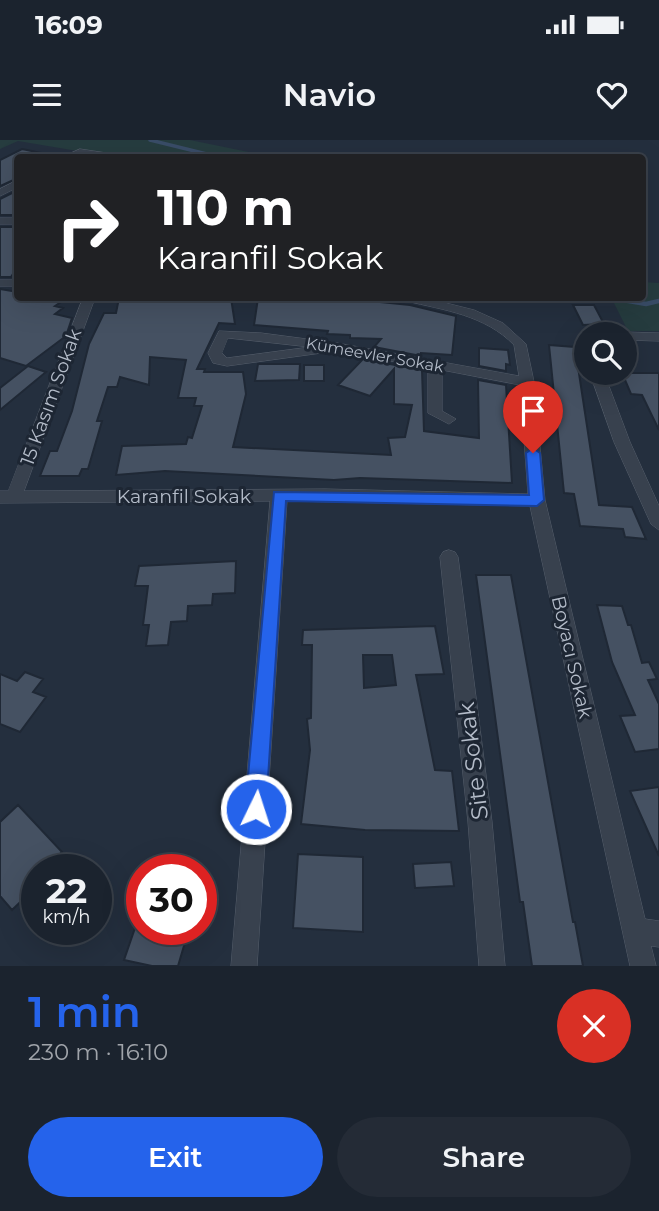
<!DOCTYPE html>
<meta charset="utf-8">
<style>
:root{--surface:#1b232e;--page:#242b36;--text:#f1f3f6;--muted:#a0a4aa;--line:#39404a;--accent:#2563eb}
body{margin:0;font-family:Montserrat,sans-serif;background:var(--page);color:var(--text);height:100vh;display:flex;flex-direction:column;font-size:26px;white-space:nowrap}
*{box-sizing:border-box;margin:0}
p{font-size:23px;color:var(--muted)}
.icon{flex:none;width:38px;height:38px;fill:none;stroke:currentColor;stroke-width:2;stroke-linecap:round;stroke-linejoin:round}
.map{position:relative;height:826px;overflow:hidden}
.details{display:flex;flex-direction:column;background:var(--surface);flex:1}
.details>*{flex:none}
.top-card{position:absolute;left:14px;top:14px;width:632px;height:147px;border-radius:7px;box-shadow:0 7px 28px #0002,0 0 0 2px var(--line);background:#202124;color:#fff;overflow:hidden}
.tools{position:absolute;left:574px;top:182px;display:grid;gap:14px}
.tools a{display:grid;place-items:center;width:63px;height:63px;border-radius:50%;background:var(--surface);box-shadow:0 7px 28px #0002,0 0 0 2px var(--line);font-size:35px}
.speed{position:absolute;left:21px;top:714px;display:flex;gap:14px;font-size:35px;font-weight:700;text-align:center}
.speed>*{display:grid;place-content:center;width:91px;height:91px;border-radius:50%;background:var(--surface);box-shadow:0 7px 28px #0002,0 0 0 2px var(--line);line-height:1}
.speed small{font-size:18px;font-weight:400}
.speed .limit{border:10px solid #d22;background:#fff;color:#111}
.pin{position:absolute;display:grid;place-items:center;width:60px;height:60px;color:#fff;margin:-72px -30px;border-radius:50% 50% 50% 0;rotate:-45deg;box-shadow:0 0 7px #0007}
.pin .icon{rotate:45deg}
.me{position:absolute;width:77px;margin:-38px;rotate:4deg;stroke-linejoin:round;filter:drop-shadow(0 0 5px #0008)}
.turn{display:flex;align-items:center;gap:24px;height:147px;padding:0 28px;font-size:32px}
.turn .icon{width:91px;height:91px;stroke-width:2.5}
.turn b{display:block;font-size:49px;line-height:60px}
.round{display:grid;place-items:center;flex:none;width:74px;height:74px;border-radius:37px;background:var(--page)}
.headline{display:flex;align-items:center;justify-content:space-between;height:119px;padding:0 28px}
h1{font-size:42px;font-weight:600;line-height:52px;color:var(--accent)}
.button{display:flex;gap:14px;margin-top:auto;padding:14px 28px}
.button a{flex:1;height:80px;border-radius:42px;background:var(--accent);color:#fff;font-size:28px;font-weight:600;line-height:80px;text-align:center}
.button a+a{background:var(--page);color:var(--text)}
.status{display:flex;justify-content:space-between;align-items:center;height:49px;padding:0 35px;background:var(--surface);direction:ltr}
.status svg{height:19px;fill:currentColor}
header{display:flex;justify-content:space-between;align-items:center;height:91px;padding:0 28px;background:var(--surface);font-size:32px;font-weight:600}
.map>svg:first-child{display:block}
</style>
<div class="status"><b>16:09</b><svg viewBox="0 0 49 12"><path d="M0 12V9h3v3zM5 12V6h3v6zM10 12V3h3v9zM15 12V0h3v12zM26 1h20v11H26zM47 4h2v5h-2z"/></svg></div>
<header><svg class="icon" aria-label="menu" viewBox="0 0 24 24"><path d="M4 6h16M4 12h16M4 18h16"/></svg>Navio<svg class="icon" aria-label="heart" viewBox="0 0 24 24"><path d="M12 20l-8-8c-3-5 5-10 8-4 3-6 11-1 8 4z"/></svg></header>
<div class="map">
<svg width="659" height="826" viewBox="0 0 659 826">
<rect width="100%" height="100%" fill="#242f3e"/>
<path fill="#263c3f" d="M0,0H190L273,17H113L18,1L0,9Z
M642,142L659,143V191H628L614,163L596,158H642Z"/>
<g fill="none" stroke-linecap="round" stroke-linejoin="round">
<path stroke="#394c67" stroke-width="3.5" d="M150,0L223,18"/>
<path stroke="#394c67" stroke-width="4.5" d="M611,158L646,164L659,161"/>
</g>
<path fill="#455162" stroke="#1f2835" stroke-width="2" fill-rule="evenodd" d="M22,9L46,14L40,18H18V38L0,46V20Z
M18,50V75H0V59Z
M0,87H18V126L11,137H0Z
M0,149L18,152V158H67L55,166L63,168L55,174L72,178L66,196L26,226L0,218Z
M119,158H231L235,184L219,183L197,229H205L204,232H243L246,254L233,307L391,315L388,298L405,297L412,265L394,264V229L370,256L338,245L363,219L422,230L424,291L479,298L478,240L506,245L512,343L360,338L334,340L165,331L116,335L122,306L186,304L188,297L192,298L202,266H194L196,258H178L186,220L150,217L149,245L120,237L117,247H108L97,281H102L88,329H82L79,336H40L50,311H57L72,271L89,204L104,173H116Z
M258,158H381L379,162L410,165L456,176L452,215L421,213V216L374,207L381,199L350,198V195L327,194L328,191L254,185Z
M573,165H594L604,184L583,185Z
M549,205L575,207L599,365L632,367L646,399L625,397L623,389L580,386L574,354L564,353Z
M479,208L508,210L510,225L506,224V231L479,226Z
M258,224H300L299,240L255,241Z
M304,225H324V241H304Z
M28,226L46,232L0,270V248Z
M622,233H659V290L642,255L631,254Z
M236,421L235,453L213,454L212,465L188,466L187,481L171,482L168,505L146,506L149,485H143L148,446H135L139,426Z
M476,435H511L573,782H575L583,826H532L523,762H520Z
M597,465L622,466L628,485H631L642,523L649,522L657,539L648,540L659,564V609L635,612L620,576L635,575L612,522Z
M435,486L444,534L416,535L435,630L452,631L459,691L365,690L301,684L310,610L307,579L311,578L312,505H302L303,490ZM363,515H392L396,545L364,548Z
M25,532L43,539L33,552L46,557L20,592L0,584V534L17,541Z
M659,647V716L630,651Z
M18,665L62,712L54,720L63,730H37V746L12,770L0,756V682Z
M298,714L363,717V792L293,788Z
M451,722L454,746L415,748L413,724Z
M135,788L186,799L178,826H152L124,820Z"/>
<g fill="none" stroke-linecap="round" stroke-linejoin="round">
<defs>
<path id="minor" d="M80,9L120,15L124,18L81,15L60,18Z
M18,40V47L0,56V49Z
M0,78H18V84H0Z
M0,140H18V146H0Z
M83,158H95L24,351L325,349L528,354L520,245L442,230V271L456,279L449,284L428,273V228L336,211L227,226L213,223L208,213L219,191L261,193L337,203L519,236L514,205C485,175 444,170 406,161L404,158H426L474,170L503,183L526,204L534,242L545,360L645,779L659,781V807L651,806L656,826H630L530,366L287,361L257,826H231L270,361L0,363V351H8ZM228,198L310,207L227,218L222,213Z
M625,192L659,193V201L625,200V194H620Z
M590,233H604L630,302L659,366V390L651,384L614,302Z
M449,410L455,412L458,417L492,682L505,826H479L468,682L440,417L443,412Z"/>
</defs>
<use href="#minor" stroke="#565f6c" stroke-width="1"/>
<use href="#minor" fill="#38414e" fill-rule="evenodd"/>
</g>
<path fill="#2563eb" stroke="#184099" stroke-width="2" d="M533,308L540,313L544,360L537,366L286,361L266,669L263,677L256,680L248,677L245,669L274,352L529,355L526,313Z"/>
<g text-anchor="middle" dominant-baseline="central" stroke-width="6" stroke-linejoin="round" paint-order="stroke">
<g font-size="16" fill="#b4bcc9" stroke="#1d2633">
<text transform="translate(375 215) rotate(10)">Kümeevler Sokak</text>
</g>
<g font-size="19" fill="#b4bcc9" stroke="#1d2633">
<text transform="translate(51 257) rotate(-70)">15 Kasım Sokak</text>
<text x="184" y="356">Karanfil Sokak</text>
<text transform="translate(572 517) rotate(77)">Boyacı Sokak</text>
</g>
<g font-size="23" fill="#b4bcc9" stroke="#1d2633">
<text transform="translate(473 621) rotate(-97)">Site Sokak</text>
</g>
</g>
</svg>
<div class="tools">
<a><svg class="icon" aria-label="search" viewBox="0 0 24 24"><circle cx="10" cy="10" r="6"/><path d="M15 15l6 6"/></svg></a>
</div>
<div class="speed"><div>22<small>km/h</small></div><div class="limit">30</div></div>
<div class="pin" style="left:533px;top:313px;background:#d93025"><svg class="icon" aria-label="arrive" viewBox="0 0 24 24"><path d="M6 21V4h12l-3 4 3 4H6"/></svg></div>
<svg class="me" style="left:256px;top:669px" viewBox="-20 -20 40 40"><circle r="17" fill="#2563eb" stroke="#fff" stroke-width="3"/><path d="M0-11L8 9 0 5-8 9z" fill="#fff"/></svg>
<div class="top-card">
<div class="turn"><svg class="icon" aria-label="right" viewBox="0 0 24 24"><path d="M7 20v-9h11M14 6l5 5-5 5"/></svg><div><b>110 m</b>Karanfil Sokak</div></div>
</div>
</div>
<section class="details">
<div class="headline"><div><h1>1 min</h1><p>230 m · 16:10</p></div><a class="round" style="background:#d93025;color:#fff"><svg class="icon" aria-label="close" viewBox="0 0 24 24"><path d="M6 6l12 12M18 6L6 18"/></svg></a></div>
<div class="button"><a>Exit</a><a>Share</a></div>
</section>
